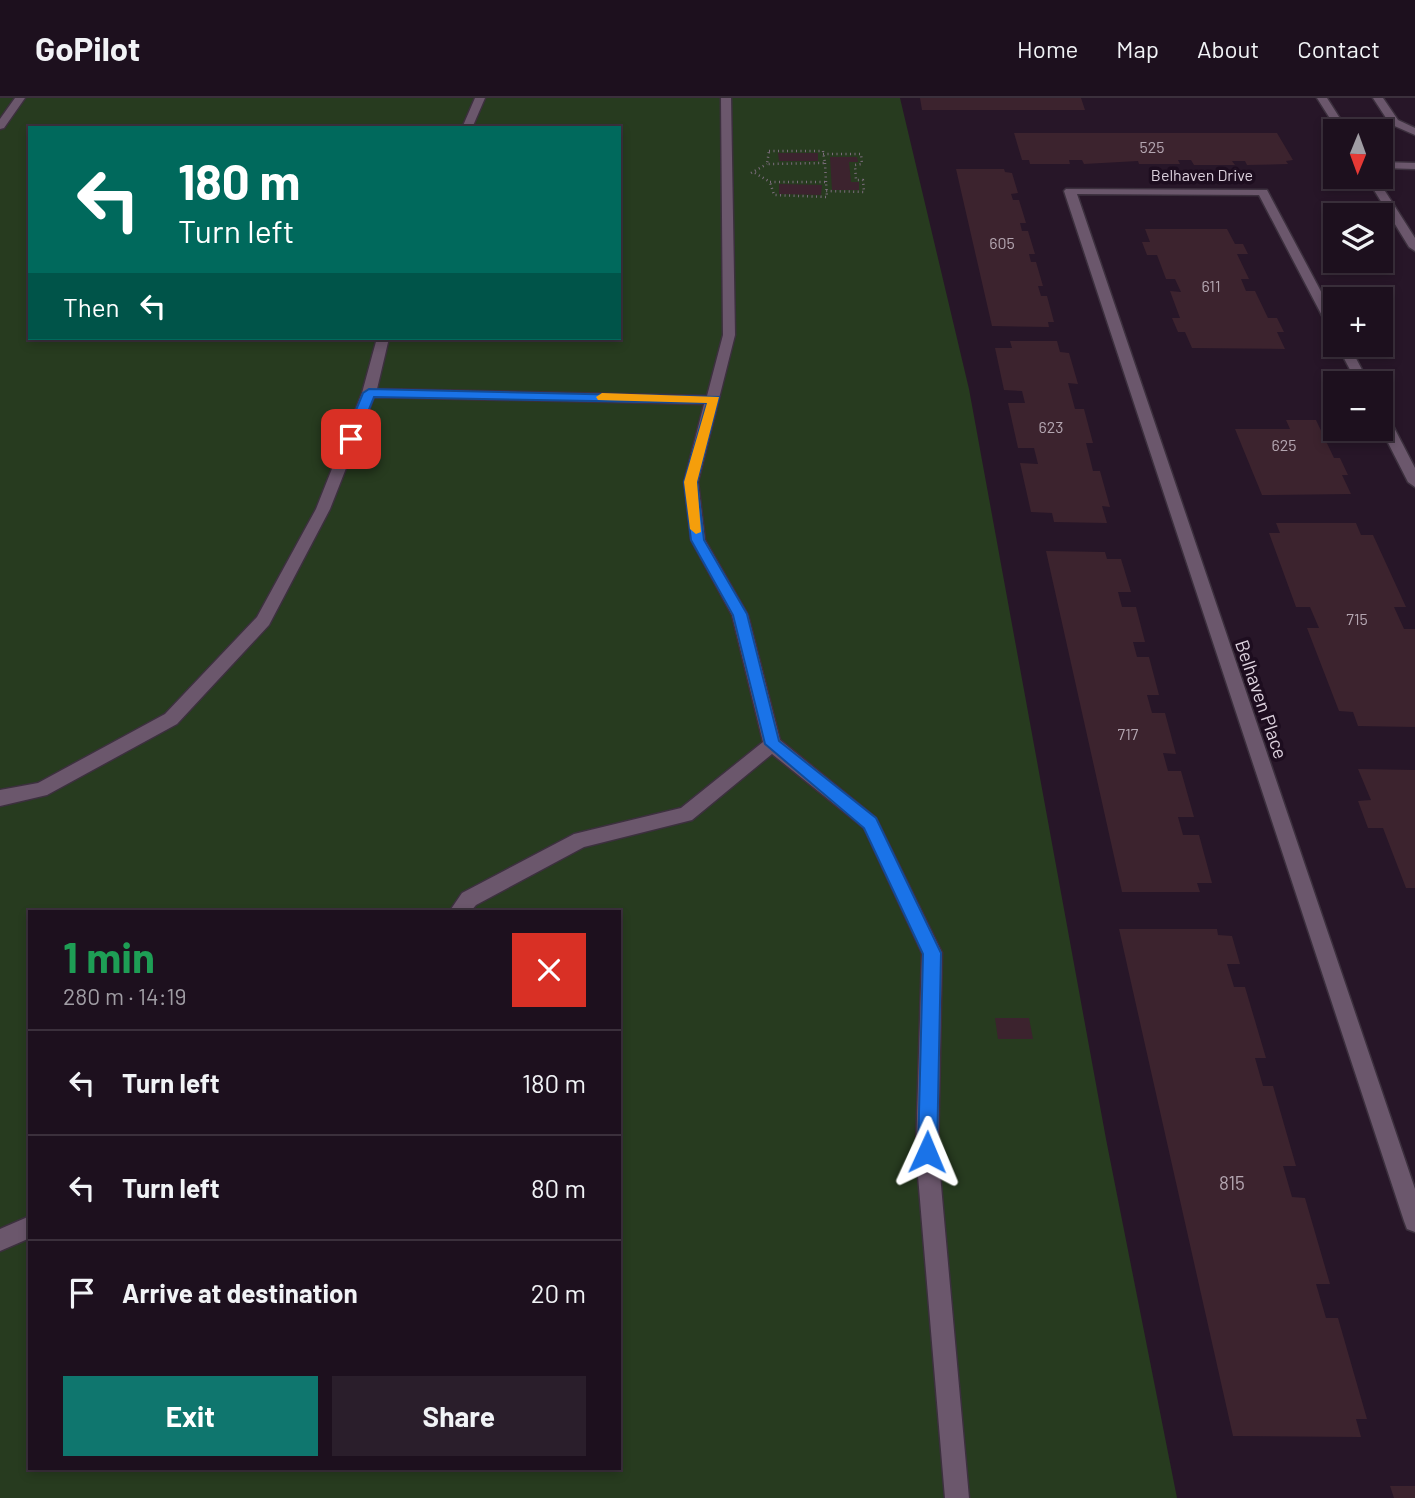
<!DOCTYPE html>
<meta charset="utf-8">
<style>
:root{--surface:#1d101e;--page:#2a1e2b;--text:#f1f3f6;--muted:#a09da4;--line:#3b303c;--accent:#0f766e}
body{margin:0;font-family:Barlow,sans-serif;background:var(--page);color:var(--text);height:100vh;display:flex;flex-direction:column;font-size:26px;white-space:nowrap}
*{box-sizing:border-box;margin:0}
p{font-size:23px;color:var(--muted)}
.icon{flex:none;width:38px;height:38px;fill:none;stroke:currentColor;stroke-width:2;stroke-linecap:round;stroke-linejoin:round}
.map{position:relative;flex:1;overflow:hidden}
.details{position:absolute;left:28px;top:812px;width:593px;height:560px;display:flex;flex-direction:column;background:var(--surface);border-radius:0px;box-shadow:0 4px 10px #0003,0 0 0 2px var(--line)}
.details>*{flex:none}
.top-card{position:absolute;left:28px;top:28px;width:593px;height:214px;border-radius:0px;box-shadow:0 4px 10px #0003,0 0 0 2px var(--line);background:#00695c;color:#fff;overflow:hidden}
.needle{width:46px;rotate:181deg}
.buttons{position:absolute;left:1323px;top:21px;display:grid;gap:14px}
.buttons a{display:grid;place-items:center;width:70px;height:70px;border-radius:0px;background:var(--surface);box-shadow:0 4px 10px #0003,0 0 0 2px var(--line);font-size:35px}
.pin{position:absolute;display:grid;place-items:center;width:60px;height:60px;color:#fff;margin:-30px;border-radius:14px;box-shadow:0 4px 10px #0006}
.me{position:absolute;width:77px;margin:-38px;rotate:1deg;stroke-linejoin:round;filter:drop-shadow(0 0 5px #0008)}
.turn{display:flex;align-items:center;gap:24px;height:147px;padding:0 35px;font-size:32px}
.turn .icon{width:91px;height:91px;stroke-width:2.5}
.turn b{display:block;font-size:49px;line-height:60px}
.then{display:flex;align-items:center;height:66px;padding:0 35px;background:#0003;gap:14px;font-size:26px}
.round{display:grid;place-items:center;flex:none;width:74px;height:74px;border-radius:0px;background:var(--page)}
.summary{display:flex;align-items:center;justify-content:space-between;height:119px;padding:0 35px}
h1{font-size:42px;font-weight:700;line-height:52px;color:#1e9e55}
.action{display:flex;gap:14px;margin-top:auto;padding:14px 35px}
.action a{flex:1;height:80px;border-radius:0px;background:var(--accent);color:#fff;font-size:28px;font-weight:700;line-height:80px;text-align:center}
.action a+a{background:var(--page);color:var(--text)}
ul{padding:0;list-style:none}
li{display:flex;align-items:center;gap:21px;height:105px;padding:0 35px;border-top:2px solid var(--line)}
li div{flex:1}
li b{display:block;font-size:26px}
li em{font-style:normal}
header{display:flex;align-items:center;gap:42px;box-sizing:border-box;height:98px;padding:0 35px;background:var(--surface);border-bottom:2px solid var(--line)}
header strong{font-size:33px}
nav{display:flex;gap:38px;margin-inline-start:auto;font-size:24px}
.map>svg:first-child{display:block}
</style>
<header>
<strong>GoPilot</strong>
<nav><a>Home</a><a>Map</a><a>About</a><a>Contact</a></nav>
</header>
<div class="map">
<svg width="1415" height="1400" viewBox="0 0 1415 1400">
<rect width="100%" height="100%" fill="#271628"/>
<path fill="#273b1f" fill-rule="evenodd" d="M0,0H900L969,291L1106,1041L1177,1400H0ZM30,30H620V240H30ZM30,814H620V1370H30Z"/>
<path fill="#3c232e" d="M920,0H1081L1085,12H922Z
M1014,35H1277L1293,62L1286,63L1288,66L1247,67L1245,63H1232L1235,67H1194L1191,62H1178L1180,66H1139L1138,63L1084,66L1082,62H1069L1070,66H1030L1029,62H1022Z
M778,55H818V63H779Z
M830,59H857L858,64H849L851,84H859V92H832Z
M956,71H1004L1005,74L1012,75L1018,95L1011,96L1013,102H1019L1026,125H1020L1022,133H1028L1035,156H1029L1031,164H1036L1043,188H1038L1041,198H1047L1054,224H1048L1049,229L992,228Z
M779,86L822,87L821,97L779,96Z
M1145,131H1227L1235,146H1243L1248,156H1237L1249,181H1241L1246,193H1255L1268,220H1277L1284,234H1277L1285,251L1192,250L1185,234H1178L1172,220H1180L1170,193L1181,194L1175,181H1166L1157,157H1147L1142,144H1150Z
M1010,243H1057L1060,254L1069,255L1078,286L1068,285L1075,311H1084L1093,345H1086L1093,373H1100L1110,409L1102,408L1107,425L1054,424L1052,415L1031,414L1020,365L1038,366L1034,350H1018L1008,305H1025L1022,293L1004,292L995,250H1012Z
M1286,322H1316L1334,360H1340L1348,377H1342L1351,396L1262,397L1235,331H1290Z
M1276,425H1356L1361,437H1373L1406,509H1394L1404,531H1415V629L1358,628L1353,614L1339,613L1307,530H1319L1310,509H1296L1269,435H1280Z
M1046,453L1105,454L1107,461H1121L1131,494H1118L1122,509H1136L1145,544H1133L1137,559H1149L1159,597H1147L1152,615H1165L1176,656L1163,655L1168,673H1181L1194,719H1178L1183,737H1199L1212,785H1197L1200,794H1122Z
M1358,671L1415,672V790H1406L1383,730H1368L1358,703L1371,702Z
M1119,831H1217L1218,837L1232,838L1240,866H1227L1234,889H1245L1266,960H1255L1263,988H1273L1296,1068H1283L1292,1099L1305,1100L1330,1186H1316L1326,1220H1338L1367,1321H1356L1361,1339L1233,1338Z
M995,920H1029L1033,941H998Z
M1390,1388H1415V1400H1394Z"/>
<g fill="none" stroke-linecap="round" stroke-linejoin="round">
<defs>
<path id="service" d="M15,0H25L4,30L0,31V21Z
M475,0H485L472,30H462Z
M721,0H731L735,237L698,384L705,442L748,517L780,642L876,720L942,855L938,1054L969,1400H945L916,1054L922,855L864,730L772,656L692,722L584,749L476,807L470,814H449L462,795L574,736L681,710L763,644L732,517L691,442L684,384L704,306L374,299L330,411L269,527L177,626L47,697L0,708V692L38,685L165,616L257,519L316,411L362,295L377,240H389L377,291L707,298L723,237Z
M1373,0H1383L1398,22L1415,30V37L1390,26Z
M1381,64L1415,65V71L1381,70Z
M30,1118V1140L0,1153V1131Z"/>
<path id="minor" d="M1066,91L1267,92L1335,220V235L1329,231L1259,97L1077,96L1415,1091V1134L1407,1131L1404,1123L1064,93Z
M1337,247H1349L1369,285H1357Z
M1381,314L1388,318L1415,370V389L1408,384L1381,331Z"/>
<path id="tertiary" d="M1317,0H1327L1348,33H1338Z
M1366,79H1376L1415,140V153L1409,149Z"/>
</defs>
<use href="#service" stroke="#3c303e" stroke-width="3"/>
<use href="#minor" stroke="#3c303e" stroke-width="3"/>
<use href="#tertiary" stroke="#3c303e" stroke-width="3"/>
<path stroke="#7c6d7d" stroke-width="2.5" stroke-dasharray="1 3.5" stroke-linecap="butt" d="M769,53H823L825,65L767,66Z
M823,56H861L862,66L855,67L856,82H863L864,94L826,93
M825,65L826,84
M751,75L767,66
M755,75L770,84
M770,84H826L827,99L774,97Z"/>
<use href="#service" fill="#6b576c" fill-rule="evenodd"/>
<use href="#minor" fill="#6b576c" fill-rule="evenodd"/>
<use href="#tertiary" fill="#6b576c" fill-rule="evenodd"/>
</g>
<path fill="#1a73e8" stroke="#114b97" stroke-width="2" d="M369,291L719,299L697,384L704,442L747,516L779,643L876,720L941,855L937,1054L934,1061L927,1064L920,1061L918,1054L923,856L864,730L765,646L733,517L691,442L684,384L707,305L374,299L357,341L346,344L344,341L363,295Z"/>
<path fill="#f59e0b" d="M602,295L719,299L697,384L701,434L696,436L690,431L684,384L707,305L598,302L596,299Z"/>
<g text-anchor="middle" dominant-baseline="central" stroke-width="7" stroke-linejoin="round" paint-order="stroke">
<g font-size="16" fill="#b4a6b1">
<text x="1152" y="48">525</text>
<text x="1002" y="144">605</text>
<text x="1211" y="187">611</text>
<text x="1051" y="328">623</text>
<text x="1284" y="346">625</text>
<text x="1357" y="520">715</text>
<text x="1128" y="635">717</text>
</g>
<g font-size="16" fill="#dcd1dd" stroke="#1d0d1f">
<text x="1202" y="76">Belhaven Drive</text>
</g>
<g font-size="19" fill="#dcd1dd" stroke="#1d0d1f">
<text transform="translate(1262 601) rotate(71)">Belhaven Place</text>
</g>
<g font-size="19" fill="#b4a6b1">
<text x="1232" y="1084">815</text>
</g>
</g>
</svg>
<div class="buttons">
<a><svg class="needle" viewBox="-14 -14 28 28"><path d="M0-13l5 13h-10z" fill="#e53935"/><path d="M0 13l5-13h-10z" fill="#a09da4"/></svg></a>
<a><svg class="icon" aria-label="layers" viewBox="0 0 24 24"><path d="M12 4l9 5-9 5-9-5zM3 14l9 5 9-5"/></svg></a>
<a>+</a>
<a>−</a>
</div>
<div class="pin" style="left:351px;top:341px;background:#d93025"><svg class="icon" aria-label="arrive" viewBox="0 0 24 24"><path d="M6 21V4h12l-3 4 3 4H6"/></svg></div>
<svg class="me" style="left:927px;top:1054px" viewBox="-20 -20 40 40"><path d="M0-17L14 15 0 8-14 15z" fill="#1a73e8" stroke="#fff" stroke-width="4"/></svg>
<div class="top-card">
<div class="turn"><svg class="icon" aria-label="left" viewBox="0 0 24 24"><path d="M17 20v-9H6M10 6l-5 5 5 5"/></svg><div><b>180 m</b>Turn left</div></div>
<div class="then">Then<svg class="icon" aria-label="left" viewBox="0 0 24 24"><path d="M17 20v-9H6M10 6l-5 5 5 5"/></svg></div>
</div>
<section class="details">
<div class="summary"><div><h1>1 min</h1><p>280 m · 14:19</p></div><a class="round" style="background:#d93025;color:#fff"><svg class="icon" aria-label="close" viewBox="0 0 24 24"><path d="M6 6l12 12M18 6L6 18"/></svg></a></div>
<ul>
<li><svg class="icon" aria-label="left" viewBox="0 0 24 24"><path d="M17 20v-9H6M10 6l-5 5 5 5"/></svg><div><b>Turn left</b></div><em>180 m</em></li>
<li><svg class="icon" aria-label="left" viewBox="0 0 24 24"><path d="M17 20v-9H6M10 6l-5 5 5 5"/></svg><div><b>Turn left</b></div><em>80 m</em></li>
<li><svg class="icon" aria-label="arrive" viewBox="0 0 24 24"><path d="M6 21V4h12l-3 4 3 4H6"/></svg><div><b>Arrive at destination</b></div><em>20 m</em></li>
</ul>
<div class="action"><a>Exit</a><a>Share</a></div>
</section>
</div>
